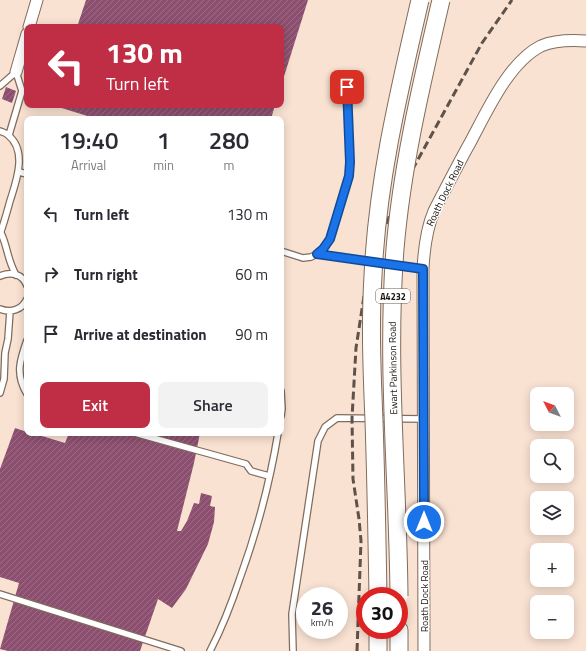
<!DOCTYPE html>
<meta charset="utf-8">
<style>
:root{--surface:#fff;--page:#f2f2f3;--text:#2b2b33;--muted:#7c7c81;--accent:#bf2e44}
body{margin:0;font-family:"Titillium Web",sans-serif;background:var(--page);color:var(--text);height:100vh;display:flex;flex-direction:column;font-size:15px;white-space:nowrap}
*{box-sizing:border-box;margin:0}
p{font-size:13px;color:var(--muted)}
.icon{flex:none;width:22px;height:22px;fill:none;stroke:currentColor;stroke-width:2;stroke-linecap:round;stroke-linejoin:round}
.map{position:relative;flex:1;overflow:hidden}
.details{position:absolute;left:24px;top:116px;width:260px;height:320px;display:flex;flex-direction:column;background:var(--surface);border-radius:8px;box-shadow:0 2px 10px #0003}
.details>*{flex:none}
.banner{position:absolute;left:24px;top:24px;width:260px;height:84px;border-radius:8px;box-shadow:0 2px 10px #0003;background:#bf2e44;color:#fff;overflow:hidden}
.needle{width:26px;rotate:312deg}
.controls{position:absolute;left:530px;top:387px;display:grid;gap:8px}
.controls a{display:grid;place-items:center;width:44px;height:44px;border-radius:8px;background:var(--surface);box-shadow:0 2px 10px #0003;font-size:20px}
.speed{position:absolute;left:296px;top:587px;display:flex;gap:8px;font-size:20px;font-weight:700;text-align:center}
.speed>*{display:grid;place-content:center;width:52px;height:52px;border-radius:50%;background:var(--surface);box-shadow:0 2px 10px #0003;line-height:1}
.speed small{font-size:10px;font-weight:400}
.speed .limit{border:6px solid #d22;background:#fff;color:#111}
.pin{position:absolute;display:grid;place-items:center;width:34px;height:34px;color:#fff;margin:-17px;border-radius:8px;box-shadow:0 2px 6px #0006}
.me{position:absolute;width:44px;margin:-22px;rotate:0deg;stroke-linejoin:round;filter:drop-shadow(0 0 3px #0008)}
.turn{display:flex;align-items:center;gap:14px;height:84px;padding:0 16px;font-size:18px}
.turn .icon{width:52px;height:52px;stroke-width:2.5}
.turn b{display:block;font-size:28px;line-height:34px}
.eta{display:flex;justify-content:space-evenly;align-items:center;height:68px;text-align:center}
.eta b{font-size:24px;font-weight:600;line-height:28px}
.action{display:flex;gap:8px;margin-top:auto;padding:8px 16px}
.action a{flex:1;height:46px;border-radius:8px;background:var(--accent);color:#fff;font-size:16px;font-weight:600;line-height:46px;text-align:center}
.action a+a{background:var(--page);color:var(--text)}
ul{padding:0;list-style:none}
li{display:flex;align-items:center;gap:12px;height:60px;padding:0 16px}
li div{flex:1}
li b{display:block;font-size:15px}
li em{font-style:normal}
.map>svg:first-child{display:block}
</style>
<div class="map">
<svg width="586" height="651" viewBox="0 0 586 651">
<defs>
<pattern id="building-hatch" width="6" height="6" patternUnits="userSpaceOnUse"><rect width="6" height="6" fill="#8d4f6f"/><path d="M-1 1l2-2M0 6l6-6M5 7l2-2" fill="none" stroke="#9b6e85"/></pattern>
</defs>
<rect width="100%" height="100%" fill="#f9e2d2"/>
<path fill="url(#building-hatch)" d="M86,0H308L281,86V27H77Z
M6,87L16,91L12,103L2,99Z
M52,105H275L271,119H97Z
M15,428L27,432V433H32L65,443L69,433H200L194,463L177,531H181L187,521L194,503L199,504L201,493L212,496L210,506L215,507L214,522L208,544L186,589L172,608L158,599L140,651H8L0,649L19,583L0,577V469Z"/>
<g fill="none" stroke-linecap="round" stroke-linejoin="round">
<defs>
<path id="lane" d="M0,86L16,72L22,91L9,135
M0,131C3,132 6,133 8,135C28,151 16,182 10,201C7,212 4,223 0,234
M19,172L27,174
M1,233C8,248 7,259 16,275
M281,251L303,258L311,257L317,254L323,249L330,239L349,176L350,162L347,87
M317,254L397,266L423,269
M0,276C11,271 23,274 27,286
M0,309C11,313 22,310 27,299
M27,340C20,360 15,374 27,394
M281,391L282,409L281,416
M0,393L4,379L5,353L8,339L10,311
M135,433L246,464L251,471L269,476
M0,594L181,651
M210,651C222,628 232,602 240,578C257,531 270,482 278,433
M293,651L292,614L318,441L325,427L337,418L424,419"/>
<path id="street" d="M29,27L37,0
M16,72L27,34
M424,651L423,269C424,249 426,230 434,211C446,188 458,164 471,141C487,111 509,62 541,46C555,40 571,40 586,41"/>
<path id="primary" d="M378,630V651
M399,651V630"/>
</defs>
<use href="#lane" stroke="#806c5d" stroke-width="8"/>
<use href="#street" stroke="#806c5d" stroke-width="13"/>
<use href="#primary" stroke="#806c5d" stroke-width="19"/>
<use href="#lane" stroke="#fff" stroke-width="5.5"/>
<use href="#street" stroke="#fff" stroke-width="11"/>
<use href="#primary" stroke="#fff" stroke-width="17"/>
<path stroke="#5e5249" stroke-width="3" stroke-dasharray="8 4" stroke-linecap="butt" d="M357,651L361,541L359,519L353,479L352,418L356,348L364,296L375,255L384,229L398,196L482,43L512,0"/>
<defs>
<path id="primary-bridge" d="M378,596C377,538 376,479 374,421C372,373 370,324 373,276C377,183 399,91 420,0
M399,596C398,480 386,365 395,249C402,165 422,82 441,0"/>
</defs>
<use href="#primary-bridge" stroke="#806c5d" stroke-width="19" stroke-linecap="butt"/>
<use href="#primary-bridge" stroke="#fff" stroke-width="17"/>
</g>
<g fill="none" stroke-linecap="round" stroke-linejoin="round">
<defs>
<path id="route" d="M347,87L350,162L349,176L330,239L323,249L317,254L423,269L424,522"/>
</defs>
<use href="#route" stroke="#114b97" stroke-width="10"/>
<use href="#route" stroke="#1a73e8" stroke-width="7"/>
</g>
<g text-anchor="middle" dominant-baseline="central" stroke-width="3" stroke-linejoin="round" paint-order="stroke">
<rect fill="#fff" stroke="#605a57" stroke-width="1" x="376" y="289" width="34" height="14" rx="3"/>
<g font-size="9" font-weight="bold" fill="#1c140f">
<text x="393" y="296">A4232</text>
</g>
<g font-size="10" fill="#1c140f" stroke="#fff">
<text transform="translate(445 193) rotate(-64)">Roath Dock Road</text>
<text transform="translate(393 368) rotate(-91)">Ewart Parkinson Road</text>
<text transform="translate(424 596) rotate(-90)">Roath Dock Road</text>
</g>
</g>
</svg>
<div class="controls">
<a><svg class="needle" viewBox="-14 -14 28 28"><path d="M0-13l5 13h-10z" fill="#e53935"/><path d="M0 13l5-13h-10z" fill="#7c7c81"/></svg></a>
<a><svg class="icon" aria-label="search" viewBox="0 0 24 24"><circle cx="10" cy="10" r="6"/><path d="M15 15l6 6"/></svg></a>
<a><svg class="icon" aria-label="layers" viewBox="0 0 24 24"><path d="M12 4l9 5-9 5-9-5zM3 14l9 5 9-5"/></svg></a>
<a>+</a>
<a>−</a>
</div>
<div class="speed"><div>26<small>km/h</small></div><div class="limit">30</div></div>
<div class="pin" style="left:347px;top:87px;background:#d93025"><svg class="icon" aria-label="arrive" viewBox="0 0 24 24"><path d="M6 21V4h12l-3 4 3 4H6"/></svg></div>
<svg class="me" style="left:424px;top:522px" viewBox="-20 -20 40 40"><circle r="17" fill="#1a73e8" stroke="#fff" stroke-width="3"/><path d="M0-11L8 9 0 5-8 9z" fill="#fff"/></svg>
<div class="banner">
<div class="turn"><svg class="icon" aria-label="left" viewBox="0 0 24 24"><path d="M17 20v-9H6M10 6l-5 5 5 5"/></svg><div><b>130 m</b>Turn left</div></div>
</div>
<section class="details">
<div class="eta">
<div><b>19:40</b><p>Arrival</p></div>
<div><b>1</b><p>min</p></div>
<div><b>280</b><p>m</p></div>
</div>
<ul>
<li><svg class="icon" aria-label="left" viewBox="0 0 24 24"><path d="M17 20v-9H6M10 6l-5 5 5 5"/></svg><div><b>Turn left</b></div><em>130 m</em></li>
<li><svg class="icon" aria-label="right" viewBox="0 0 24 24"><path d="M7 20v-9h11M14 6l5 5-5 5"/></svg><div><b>Turn right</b></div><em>60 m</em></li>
<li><svg class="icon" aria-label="arrive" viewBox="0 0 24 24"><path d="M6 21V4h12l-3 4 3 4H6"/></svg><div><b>Arrive at destination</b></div><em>90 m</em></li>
</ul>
<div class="action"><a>Exit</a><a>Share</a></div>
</section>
</div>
